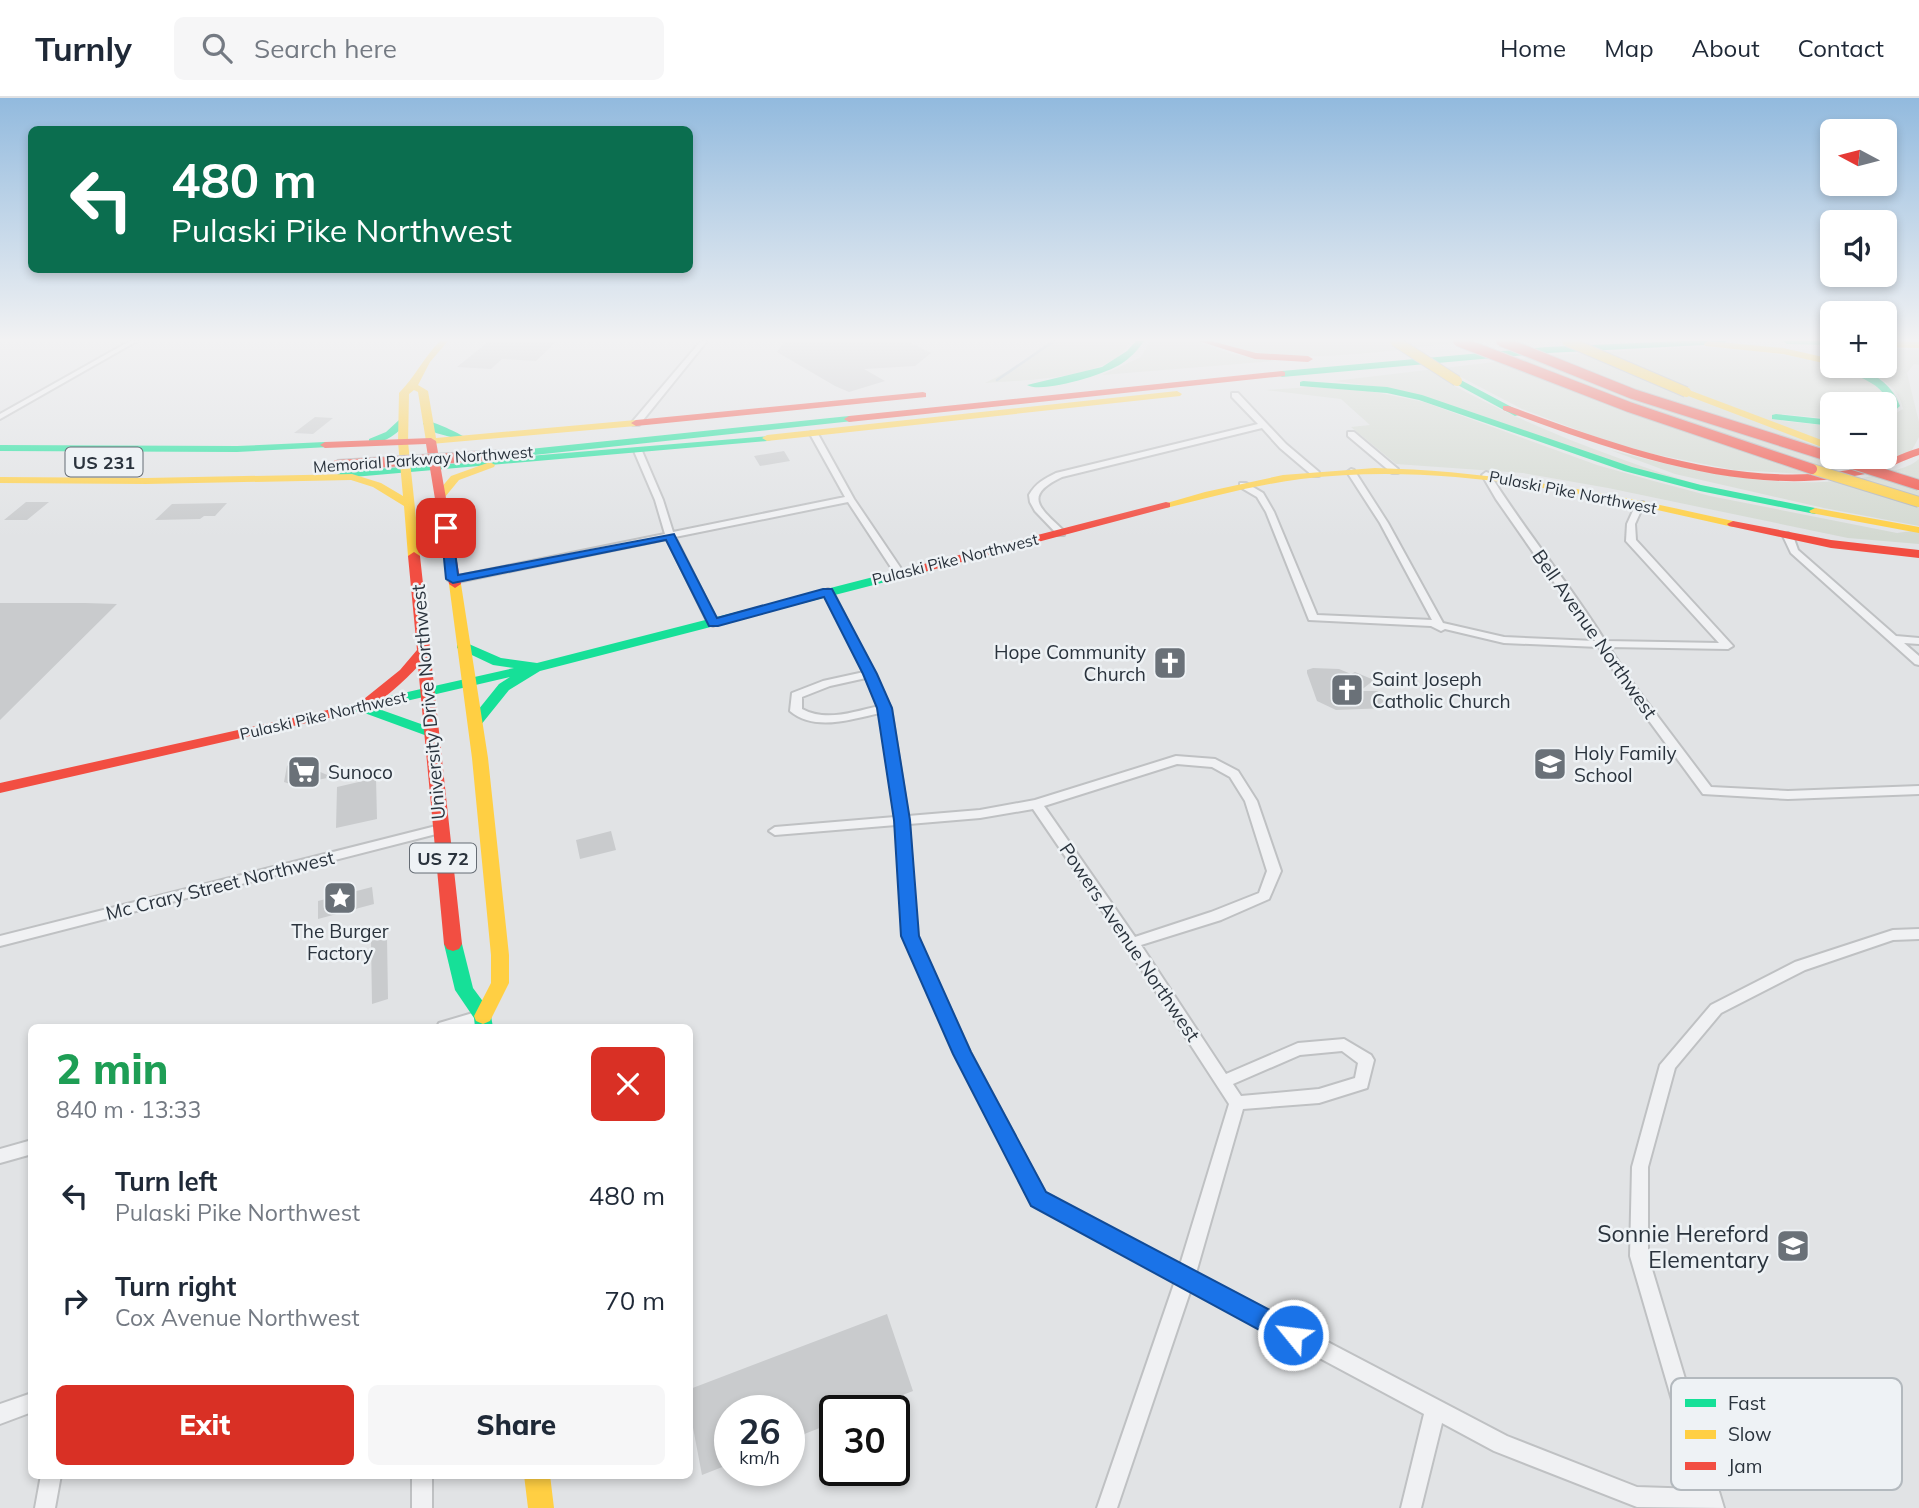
<!DOCTYPE html>
<meta charset="utf-8">
<style>
:root{--surface:#fff;--page:#f6f6f7;--text:#1f2937;--muted:#747a83;--line:#e0e1e3;--accent:#d93025}
body{margin:0;font-family:Mulish,sans-serif;background:var(--page);color:var(--text);height:100vh;display:flex;flex-direction:column;font-size:26px;white-space:nowrap}
*{box-sizing:border-box;margin:0}
p{font-size:23px;color:var(--muted)}
.icon{flex:none;width:38px;height:38px;fill:none;stroke:currentColor;stroke-width:2;stroke-linecap:round;stroke-linejoin:round}
.map{position:relative;flex:1;overflow:hidden}
.panel{position:absolute;left:28px;top:926px;width:665px;height:455px;display:flex;flex-direction:column;background:var(--surface);border-radius:10px;box-shadow:0 4px 10px #0003}
.panel>*{flex:none}
.banner{position:absolute;left:28px;top:28px;width:665px;height:147px;border-radius:10px;box-shadow:0 4px 10px #0003;background:#0b6e4f;color:#fff;overflow:hidden}
.needle{width:46px;rotate:277deg}
.fabs{position:absolute;left:1820px;top:21px;display:grid;gap:14px}
.fabs a{display:grid;place-items:center;width:77px;height:77px;border-radius:10px;background:var(--surface);box-shadow:0 4px 10px #0003;font-size:35px}
.speed{position:absolute;left:714px;top:1297px;display:flex;gap:14px;font-size:35px;font-weight:700;text-align:center}
.speed>*{display:grid;place-content:center;width:91px;height:91px;border-radius:50%;background:var(--surface);box-shadow:0 4px 10px #0003;line-height:1}
.speed small{font-size:18px;font-weight:400}
.speed .limit{border:4px solid #111;border-radius:10px;background:#fff;color:#111}
.pin{position:absolute;display:grid;place-items:center;width:60px;height:60px;color:#fff;margin:-30px;border-radius:14px;box-shadow:0 4px 10px #0006}
.me{position:absolute;width:77px;margin:-38px;rotate:299deg;stroke-linejoin:round;filter:drop-shadow(0 0 5px #0008)}
.turn{display:flex;align-items:center;gap:24px;height:147px;padding:0 28px;font-size:32px}
.turn .icon{width:91px;height:91px;stroke-width:2.5}
.turn b{display:block;font-size:49px;line-height:60px}
.round{display:grid;place-items:center;flex:none;width:74px;height:74px;border-radius:10px;background:var(--page)}
.head{display:flex;align-items:center;justify-content:space-between;height:119px;padding:0 28px}
h1{font-size:42px;font-weight:800;line-height:52px;color:#1e9e55}
.cta{display:flex;gap:14px;margin-top:auto;padding:14px 28px}
.cta a{flex:1;height:80px;border-radius:10px;background:var(--accent);color:#fff;font-size:28px;font-weight:800;line-height:80px;text-align:center}
.cta a+a{background:var(--page);color:var(--text)}
ul{padding:0;list-style:none}
li{display:flex;align-items:center;gap:21px;height:105px;padding:0 28px}
li div{flex:1}
li b{display:block;font-size:26px}
li em{font-style:normal}
header{display:flex;align-items:center;gap:42px;box-sizing:border-box;height:98px;padding:0 35px;background:var(--surface);border-bottom:2px solid var(--line)}
header strong{font-size:33px}
nav{display:flex;gap:38px;margin-inline-start:auto;font-size:24px}
.search{width:490px;height:63px;background:var(--page);display:flex;align-items:center;gap:18px;box-sizing:border-box;padding:0 24px;border-radius:10px;color:var(--muted);font-size:26px}
.map>svg:first-child{display:block}
</style>
<header>
<strong>Turnly</strong>
<div class="search"><svg class="icon" aria-label="search" viewBox="0 0 24 24"><circle cx="10" cy="10" r="6"/><path d="M15 15l6 6"/></svg>Search here</div>
<nav><a>Home</a><a>Map</a><a>About</a><a>Contact</a></nav>
</header>
<div class="map">
<svg width="1919" height="1410" viewBox="0 0 1919 1410">
<rect width="100%" height="100%" fill="#e1e3e5"/>
<path fill="#d3d9d1" d="M1049,243H1130C1116,282 1020,282 985,285L1016,269Z
M1150,243H1195L1232,256L1276,263L1102,277L1141,259Z
M1210,243H1474C1389,251 1292,273 1210,243Z
M1694,249C1733,250 1878,259 1888,305L1885,309V306H1832V321L1782,316V323L1832,328V359H1885V322L1903,311C1898,285 1873,276 1851,268H1885V250L1919,252V267L1914,266L1907,275L1919,324V339L1911,354L1890,363L1805,376L1734,372L1628,351L1522,311L1459,278L1449,285C1533,331 1618,362 1709,390L1657,377L1387,290L1334,283L1553,257Z
M1310,289L1369,293L1424,304L1597,367L1650,382L1710,398L1897,435L1919,432V446L1848,440L1608,390L1523,375L1396,366L1351,329L1370,327L1341,301L1266,292Z
M1610,352C1695,374 1798,398 1885,375C1897,371 1909,370 1919,361V428L1824,410L1675,376Z"/>
<g fill="none" stroke-linecap="round" stroke-linejoin="round">
<path stroke="#b1c3ce" stroke-width="2.5" d="M997,282L1054,243"/>
</g>
<path fill="#c9cbcd" d="M489,243H557L536,263L502,261L491,271L457,269Z
M784,243H907L931,255L915,268L864,271L885,283L849,294L835,288L777,254Z
M315,319L333,320L313,336L294,335Z
M784,353L790,363L760,368L754,358Z
M26,404H49L27,422H4Z
M227,405L215,418H204L200,421L155,422L172,406Z
M0,505H85L117,506L0,622Z
M1313,570L1339,571L1351,576L1355,574L1374,582L1360,593H1378L1387,610L1336,612L1317,603L1307,575V572Z
M294,663L304,667L332,679L293,687L284,684L287,668Z
M376,680L377,721L336,730L337,689Z
M611,733L616,752L580,761L576,742Z
M372,789L374,806L318,821V803Z
M387,839L388,901L372,906L371,843Z
M887,1216L913,1293L863,1312H835V1324L789,1342V1312H730V1366L702,1377L690,1314V1291Z"/>
<g fill="none" stroke-linecap="round" stroke-linejoin="round">
<defs>
<path id="street" d="M130,243H137L0,321V316Z
M701,243H707L639,327H633V323Z
M1232,295H1238L1286,346L1319,374V378H1313L1280,350L1262,330L1062,379C1022,398 1040,410 1064,433V437H1058L1035,413L1030,404L1029,397C1036,385 1044,381 1056,375L1258,326L1232,299Z
M811,334L818,336L854,401L904,475L902,477H896L848,404L675,439L718,525L713,528L708,525L667,441L453,485L448,482L453,479L665,436L655,402L634,353L638,351L642,353L663,402L673,434L845,399L810,336Z
M1348,334H1354L1398,371V375H1392L1348,338Z
M1351,371L1354,372L1388,425L1443,525L1504,539L1595,543L1496,401L1482,377L1486,374L1489,375C1525,433 1569,485 1605,543L1719,545L1626,443L1627,426L1637,404H1643L1644,406L1635,426L1636,442L1733,548L1728,551L1609,549L1631,583L1711,689L1788,693L1919,688V696L1788,701L1703,696L1622,586L1599,549L1504,545L1445,531L1441,533L1431,528L1309,522L1266,414L1257,399L1240,389V385H1246L1263,395L1274,414L1317,517L1432,522L1380,425L1347,374Z
M1788,435L1793,438L1798,452L1896,538L1919,540V546L1904,545L1919,558V567L1915,566L1791,455L1783,438Z
M828,491L833,494L891,610L908,718L980,712L1035,702L1176,658L1215,661L1238,673L1257,703L1281,773L1269,801L1221,822L1141,847L1226,976L1298,945L1344,941L1371,957L1374,962L1367,990L1319,1005L1243,1011L1196,1175L1507,1338L1637,1389L1698,1391L1630,1158L1632,1069L1660,967L1711,907L1795,864L1893,832L1919,831V841L1893,842L1805,872L1721,915L1675,970L1648,1069V1158L1724,1410L1637,1409L1494,1353L1442,1325L1421,1410H1401L1424,1316L1191,1191L1117,1410H1097L1175,1183L1033,1107L955,956L903,838L896,727L775,737L769,733L775,729L895,719L880,615C852,621 815,634 790,613L792,595L823,583L864,574L823,494ZM866,580L879,608C853,614 826,624 802,611V599L830,588ZM1177,666L1212,669L1230,679L1245,703L1267,773L1259,795L1211,814L1135,839L1044,708ZM1033,711L1127,849L1229,1006L1180,1167L1045,1095L970,954L917,838L909,726L980,720ZM1342,953L1358,965L1355,980L1319,991L1241,998L1233,986L1300,957Z
M440,727L446,731L444,734L0,848V838Z
M483,912L488,914L490,918L488,922L464,929H437L439,925Z
M32,1042V1056L0,1065V1051Z
M32,1295V1314L0,1326V1306Z
M41,1377H61L55,1410H35Z
M412,1377H432V1410H412Z"/>
</defs>
<use href="#street" stroke="#bfc1c3" stroke-width="4"/>
<use href="#street" fill="#f0f1f3" fill-rule="evenodd"/>
<path fill="#16e098" fill-rule="evenodd" d="M1136,243H1144C1138,252 1130,260 1121,266C1106,276 1042,296 1027,287L1102,269L1127,253Z
M1681,243H1727L1723,246L1547,255L1282,279L1277,276L1282,273L1547,249Z
M1783,243H1832V247L1787,246Z
M1838,268C1865,267 1891,283 1900,308L1885,321V313L1890,308C1881,282 1858,281 1838,268Z
M1457,280L1521,314L1523,316L1515,318L1454,285L1452,283Z
M1303,283L1387,289L1422,297L1632,369L1701,387L1815,410L1821,413L1815,416L1700,393L1624,373L1419,302L1387,295L1300,288V284Z
M1776,316L1832,322V328L1772,321V317Z
M849,318L854,321L853,323L505,360L771,338V342L767,343L342,380L337,377L342,374L500,360L495,357L500,354Z
M399,322L408,324C398,335 385,346 369,345V341L386,334Z
M423,322C431,322 456,334 463,338L458,341L436,335L423,326Z
M325,344L330,347L329,349L237,354L0,353V347L237,348Z
M924,466L928,467V473L540,573L509,592L480,628L475,629L468,625L470,622L499,586L510,579L376,610L435,631L437,634L435,637L430,639L359,613L332,619L325,615L332,611L514,570L493,567L457,550V544L462,543L501,560L537,565Z
M453,839L459,841L462,846L473,890L490,913L493,929H475L474,920L455,892L444,846L447,841Z"/>
<path fill="#ffcf43" fill-rule="evenodd" d="M440,243H448L430,264L418,287L428,293L436,340L636,322L641,325L636,328L431,346L426,343L418,294L414,292L409,296L408,344L420,458L414,462L408,458L404,408L373,389L351,382L146,386L0,385V379L146,380L352,376L381,385L403,398L398,344L399,295C415,279 424,259 440,243Z
M1708,243L1783,250L1832,261V267L1783,256L1705,248L1704,246Z
M1885,243L1919,244V250L1885,249Z
M1683,292H1689L1832,346V353L1683,296Z
M1177,293L1182,296L1180,298L767,343L762,340L767,337Z
M490,364L495,367L494,369L459,382L445,399L435,397L451,378Z
M1375,370C1497,373 1614,396 1733,423L1739,426L1733,429C1593,397 1446,363 1301,381C1255,387 1211,399 1166,410L1160,407L1205,394L1283,377Z
M1815,410L1919,429V435L1811,415L1809,413Z
M455,482L461,486L488,660L509,857V885L490,923L483,926L476,923L474,918L491,885V857L472,660L449,486Z
M524,1377H550L554,1410H528Z"/>
<path fill="#f24e42" fill-rule="evenodd" d="M1199,243H1211L1256,255L1308,258L1313,261L1308,264L1255,261Z
M1282,273L1285,274V278L849,324L844,321L849,318Z
M923,294L926,295V299L636,328L631,325L636,322Z
M1503,308H1509C1621,349 1749,396 1869,368C1886,364 1902,355 1919,350V357C1904,362 1889,370 1874,374C1750,404 1617,354 1503,312Z
M431,340L436,343L461,486L455,490L449,486L426,346L325,350L320,347L325,344Z
M1166,404L1170,405V409L924,474L918,470L920,467Z
M1733,423L1831,442L1919,452V460L1831,450L1729,428L1727,426Z
M414,454L420,458L462,846L459,851L453,853L447,851L444,846L418,568C408,580 371,615 356,612L354,609L400,572L417,552L408,458Z
M332,611L337,612L339,615L337,618L0,695V685Z"/>
<defs>
<path id="slow-bridge" d="M1395,243L1457,283
M1567,243L1686,294
M1812,371L1919,404"/>
<path id="jam-bridge" d="M1458,243L1629,309L1812,371
M1501,243L1633,296L1919,387
M337,367L500,357"/>
</defs>
<use href="#slow-bridge" stroke="#b3b6ba" stroke-width="12" stroke-linecap="butt"/>
<use href="#jam-bridge" stroke="#b3b6ba" stroke-width="12" stroke-linecap="butt"/>
<use href="#slow-bridge" stroke="#ffcf43" stroke-width="10"/>
<use href="#jam-bridge" stroke="#f24e42" stroke-width="10"/>
</g>
<linearGradient id="sky" x2="0" y2="1"><stop stop-color="#92bade"/><stop offset="0.55" stop-color="#f2f2f3"/><stop offset="1" stop-color="#f2f2f3" stop-opacity="0"/></linearGradient>
<rect width="1919" height="440" fill="url(#sky)"/>
<path fill="#1a73e8" stroke="#114b97" stroke-width="2" d="M446,427L452,430L458,477L674,436L717,520L823,491H832L877,576L892,610L910,722L919,838L971,954L1046,1094L1302,1229L1305,1237L1302,1246L1293,1249L1285,1246L1031,1108L953,956L901,838L894,722L877,610L863,576L824,499L718,528H709L666,442L453,485L446,481L441,430Z"/>
<defs>
<symbol id="church-square" viewBox="-11 -11 22 22"><rect x="-9" y="-9" width="18" height="18" rx="4" fill="#6a7178" stroke="#eef2f5"/><path d="M-1.2-6h2.4v3.5h3.3v2.4h-3.3V6h-2.4V-.1h-3.3v-2.4h3.3Z" fill="#fff"/></symbol>
<symbol id="school-square" viewBox="-11 -11 22 22"><rect x="-9" y="-9" width="18" height="18" rx="4" fill="#6a7178" stroke="#eef2f5"/><path d="M0-5L7-2L0 1L-7-2ZM-4 1L0 2.5L4 1V4Q0 6-4 4Z" fill="#fff"/></symbol>
<symbol id="supermarket-square" viewBox="-11 -11 22 22"><rect x="-9" y="-9" width="18" height="18" rx="4" fill="#6a7178" stroke="#eef2f5"/><path d="M-6-5.5h2.5l.6 2H6L4.5 2H-2.5L-4.4-4H-6ZM-1.5 3.2a1.3 1.3 0 1 0 .1 0ZM3 3.2a1.3 1.3 0 1 0 .1 0Z" fill="#fff"/></symbol>
<symbol id="sight-square" viewBox="-11 -11 22 22"><rect x="-9" y="-9" width="18" height="18" rx="4" fill="#6a7178" stroke="#eef2f5"/><path d="M0-6L1.8-2.2L6-1.7L2.9 1.2L3.7 5.4L0 3.3L-3.7 5.4L-2.9 1.2L-6-1.7L-1.8-2.2Z" fill="#fff"/></symbol>
</defs>
<g fill-rule="evenodd">
<use href="#church-square" x="1151" y="546" width="38" height="38"/>
<use href="#church-square" x="1328" y="573" width="38" height="38"/>
<use href="#school-square" x="1531" y="647" width="38" height="38"/>
<use href="#supermarket-square" x="285" y="655" width="38" height="38"/>
<use href="#sight-square" x="321" y="781" width="38" height="38"/>
<use href="#school-square" x="1774" y="1129" width="38" height="38"/>
</g>
<g text-anchor="middle" dominant-baseline="central" stroke-width="5" stroke-linejoin="round" paint-order="stroke">
<g font-size="16" fill="#2a333d" stroke="#eef2f5">
<text transform="translate(423 361) rotate(-4)">Memorial Parkway Northwest</text>
<text transform="translate(1573 394) rotate(11)">Pulaski Pike Northwest</text>
<text transform="translate(955 461) rotate(-14)">Pulaski Pike Northwest</text>
<text transform="translate(323 617) rotate(-13)">Pulaski Pike Northwest</text>
</g>
<g fill="#eef2f5" stroke="#656c74" stroke-width="2">
<rect x="65.5" y="349.5" width="77" height="29" rx="5"/>
<rect x="410" y="745.5" width="66" height="29" rx="5"/>
</g>
<g font-size="18" font-weight="bold" fill="#2a333d">
<text x="104" y="364">US 231</text>
<text x="443" y="760">US 72</text>
</g>
<g font-size="19" fill="#2a333d" stroke="#eef2f5">
<text transform="translate(1595 536) rotate(55)">Bell Avenue Northwest</text>
<text transform="translate(428 604) rotate(-95)">University Drive Northwest</text>
<text transform="translate(220 787) rotate(-14)">Mc Crary Street Northwest</text>
<text transform="translate(1130 844) rotate(56)">Powers Avenue Northwest</text>
</g>
<g font-size="19" fill="#2a333d" stroke="#eef2f5" text-anchor="start">
<text x="1146" y="554" text-anchor="end">Hope Community<tspan x="1146" dy="22">Church</tspan></text>
<text x="1372" y="581">Saint Joseph<tspan x="1372" dy="22">Catholic Church</tspan></text>
<text x="1574" y="655">Holy Family<tspan x="1574" dy="22">School</tspan></text>
<text x="328" y="674">Sunoco</text>
<text x="340" y="833" text-anchor="middle">The Burger<tspan x="340" dy="22">Factory</tspan></text>
</g>
<g font-size="23" fill="#2a333d" stroke="#eef2f5" text-anchor="end">
<text x="1769" y="1135">Sonnie Hereford<tspan x="1769" dy="26">Elementary</tspan></text>
</g>
</g>
<rect x="1671" y="1280" width="231" height="112" rx="10" fill="#eef2f5" stroke="#b3b9be" stroke-width="2"/>
<rect x="1685" y="1301" width="31" height="8" fill="#16e098"/>
<rect x="1685" y="1332" width="31" height="9" fill="#ffcf43"/>
<rect x="1685" y="1364" width="31" height="8" fill="#f24e42"/>
<g font-size="19" fill="#2a333d">
<text x="1728" y="1312">Fast</text>
<text x="1728" y="1343">Slow</text>
<text x="1728" y="1375">Jam</text>
</g>
</svg>
<div class="fabs">
<a><svg class="needle" viewBox="-14 -14 28 28"><path d="M0-13l5 13h-10z" fill="#e53935"/><path d="M0 13l5-13h-10z" fill="#747a83"/></svg></a>
<a><svg class="icon" aria-label="sound" viewBox="0 0 24 24"><path d="M4 9h4l5-4v14l-5-4H4zM17 9q2 3 0 6"/></svg></a>
<a>+</a>
<a>−</a>
</div>
<div class="speed"><div>26<small>km/h</small></div><div class="limit">30</div></div>
<div class="pin" style="left:446px;top:430px;background:#d93025"><svg class="icon" aria-label="arrive" viewBox="0 0 24 24"><path d="M6 21V4h12l-3 4 3 4H6"/></svg></div>
<svg class="me" style="left:1293px;top:1237px" viewBox="-20 -20 40 40"><circle r="17" fill="#1a73e8" stroke="#fff" stroke-width="3"/><path d="M0-11L8 9 0 5-8 9z" fill="#fff"/></svg>
<div class="banner">
<div class="turn"><svg class="icon" aria-label="left" viewBox="0 0 24 24"><path d="M17 20v-9H6M10 6l-5 5 5 5"/></svg><div><b>480 m</b>Pulaski Pike Northwest</div></div>
</div>
<section class="panel">
<div class="head"><div><h1>2 min</h1><p>840 m · 13:33</p></div><a class="round" style="background:#d93025;color:#fff"><svg class="icon" aria-label="close" viewBox="0 0 24 24"><path d="M6 6l12 12M18 6L6 18"/></svg></a></div>
<ul>
<li><svg class="icon" aria-label="left" viewBox="0 0 24 24"><path d="M17 20v-9H6M10 6l-5 5 5 5"/></svg><div><b>Turn left</b><p>Pulaski Pike Northwest</p></div><em>480 m</em></li>
<li><svg class="icon" aria-label="right" viewBox="0 0 24 24"><path d="M7 20v-9h11M14 6l5 5-5 5"/></svg><div><b>Turn right</b><p>Cox Avenue Northwest</p></div><em>70 m</em></li>
</ul>
<div class="cta"><a>Exit</a><a>Share</a></div>
</section>
</div>
